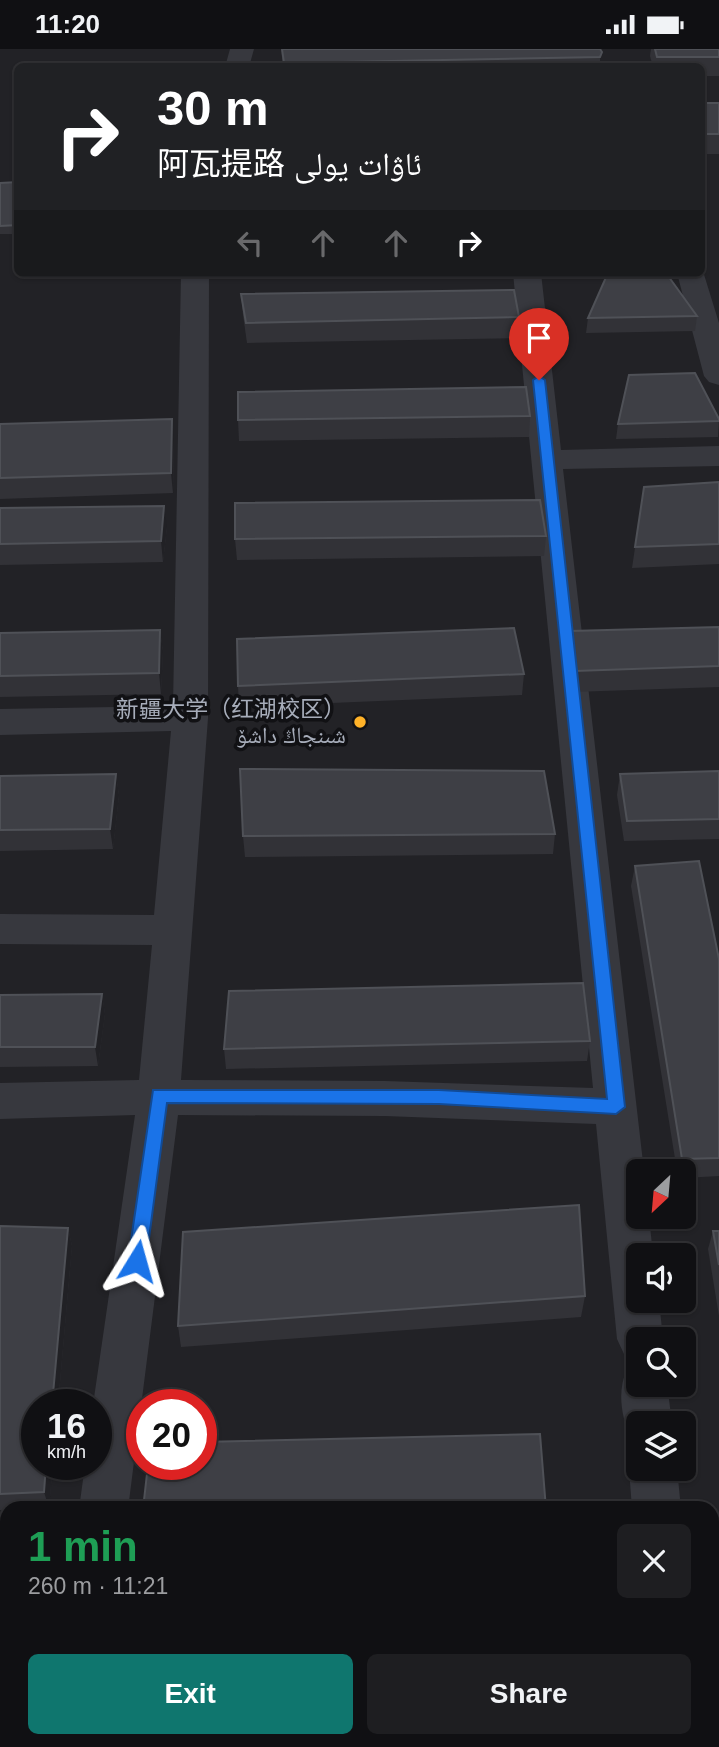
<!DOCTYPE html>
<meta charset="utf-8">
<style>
:root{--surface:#101013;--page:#1e1e21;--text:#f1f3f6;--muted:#9c9da0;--line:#303033;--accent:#0f766e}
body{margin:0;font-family:Arial,"Noto Naskh Arabic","Noto Sans SC",sans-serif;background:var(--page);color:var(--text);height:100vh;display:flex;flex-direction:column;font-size:26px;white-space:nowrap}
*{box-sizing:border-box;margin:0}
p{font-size:23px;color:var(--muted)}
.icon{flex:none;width:38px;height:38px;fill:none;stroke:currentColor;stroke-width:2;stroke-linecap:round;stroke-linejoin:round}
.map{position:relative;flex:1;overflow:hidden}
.details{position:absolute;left:0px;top:1452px;width:719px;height:247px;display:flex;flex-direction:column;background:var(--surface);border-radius:21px 21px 0 0;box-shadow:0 2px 5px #0004,0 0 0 2px var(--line)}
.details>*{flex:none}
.top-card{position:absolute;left:14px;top:14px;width:691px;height:214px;border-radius:10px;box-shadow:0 2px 5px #0004,0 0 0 2px var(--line);background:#202124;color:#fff;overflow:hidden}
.needle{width:46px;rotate:206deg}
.controls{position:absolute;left:626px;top:1110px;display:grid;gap:14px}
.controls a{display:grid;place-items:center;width:70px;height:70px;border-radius:10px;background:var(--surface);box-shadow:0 2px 5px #0004,0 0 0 2px var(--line);font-size:35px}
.speed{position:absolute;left:21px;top:1340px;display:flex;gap:14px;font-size:35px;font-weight:700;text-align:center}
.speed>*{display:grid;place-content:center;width:91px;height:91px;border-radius:50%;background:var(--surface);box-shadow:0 2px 5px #0004,0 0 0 2px var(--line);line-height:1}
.speed small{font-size:18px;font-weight:400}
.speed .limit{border:10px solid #d22;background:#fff;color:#111}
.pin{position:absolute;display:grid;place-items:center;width:60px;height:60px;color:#fff;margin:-72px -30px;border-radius:50% 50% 50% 0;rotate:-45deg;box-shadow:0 0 7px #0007}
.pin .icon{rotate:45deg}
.me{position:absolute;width:77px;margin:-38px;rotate:8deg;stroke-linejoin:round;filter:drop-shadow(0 0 5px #0008)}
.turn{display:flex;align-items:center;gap:24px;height:147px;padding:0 28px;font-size:32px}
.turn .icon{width:91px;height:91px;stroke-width:2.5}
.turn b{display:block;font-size:49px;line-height:60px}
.lanes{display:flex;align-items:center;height:66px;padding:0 28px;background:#0003;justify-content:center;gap:35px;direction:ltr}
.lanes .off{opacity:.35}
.round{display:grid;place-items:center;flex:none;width:74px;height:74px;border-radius:10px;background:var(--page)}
.overview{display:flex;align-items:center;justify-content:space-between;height:119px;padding:0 28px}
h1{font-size:42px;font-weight:600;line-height:52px;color:#1e9e55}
.action{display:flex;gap:14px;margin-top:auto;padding:14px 28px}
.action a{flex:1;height:80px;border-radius:10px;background:var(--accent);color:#fff;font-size:28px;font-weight:600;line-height:80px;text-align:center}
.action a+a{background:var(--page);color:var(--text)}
.status{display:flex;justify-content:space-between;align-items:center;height:49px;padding:0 35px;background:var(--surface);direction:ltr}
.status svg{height:19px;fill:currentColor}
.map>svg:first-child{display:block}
</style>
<div class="status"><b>11:20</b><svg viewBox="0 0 49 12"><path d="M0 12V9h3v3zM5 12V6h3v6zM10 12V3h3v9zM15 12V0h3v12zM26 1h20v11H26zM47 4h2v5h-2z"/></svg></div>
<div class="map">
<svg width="719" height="1698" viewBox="0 0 719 1698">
<rect width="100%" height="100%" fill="#161619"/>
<path fill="#222226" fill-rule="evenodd" d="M0,0H719V1698H0ZM18,18H702V224H18ZM639,1122H684V1167H639ZM639,1206H684V1251H639ZM639,1290H684V1335H639ZM37,1356H96V1416H37ZM142,1356H201V1416H142ZM639,1374H684V1419H639ZM7,1460H712V1692H7Z"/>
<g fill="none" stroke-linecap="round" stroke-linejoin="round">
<path fill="#37383e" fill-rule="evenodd" d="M230,0H254L249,18H225Z
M702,219L719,274V336L709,333L704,327L677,224H702Z
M181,224H209L208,669L181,1031L385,1032L593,1039L513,224H541L561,401L719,397V417L563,420L644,1122H639V1167H649L653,1206H639V1251H659L663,1290H639V1311L624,1305L617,1290L596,1075L385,1067L178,1066L128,1460H79L85,1416H96V1356H93L135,1066L0,1070V1034L139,1031L152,896L0,895V865L154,866L171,682L0,686V660L173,657Z
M639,1315V1335H667L672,1374H639V1393L631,1390C621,1367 617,1342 627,1320Z
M639,1402V1419H677L681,1460H632L629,1419Z
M45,1692H97L96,1698H44Z"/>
</g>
<path fill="#323237" d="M281,0H600V18H283Z
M651,0H719V27H702V18H653L650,7Z
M702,54H719V105H702Z
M18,133V185H0V134Z
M241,245L519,268L517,289L247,294L243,266Z
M697,267L695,282L586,284L588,269Z
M530,367L529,388L239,392L238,371Z
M719,370L718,388L616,390L618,375Z
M0,375L174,391L173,444L0,450Z
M719,433V515L632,519L644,438Z
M0,459L167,478L163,513L0,516Z
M546,487L544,507L237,511L235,490Z
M719,578V638L573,643L569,603L571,582Z
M160,581L163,602L161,645L0,648V584Z
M524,625L522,646L239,658L238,637Z
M719,722V790L624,792L617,746L620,725Z
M116,725L119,746L113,800L0,802V727Z
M555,785L553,805L245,808L243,787Z
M635,817L719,910V1127L684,1129V1122H677L631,837Z
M102,945L105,965L98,1017L0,1018V946Z
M590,992L587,1012L226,1020L224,1000Z
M0,1177L68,1179L72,1197L49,1459L7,1460V1461H0Z
M713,1182H719V1267L708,1200Z
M585,1247L581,1268L181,1298L178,1277Z"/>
<path fill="#212125" d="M172,370L174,391L173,444L171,424Z
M164,457L167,478L163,513L161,492Z
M160,581L163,602L161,645L159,624Z
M116,725L119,746L113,800L110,780Z
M102,945L105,965L98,1017L95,998Z
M68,1179L72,1197L58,1356H52Z
M46,1416H53L49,1459L44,1443Z
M8,1692H17L16,1698H7Z"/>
<path fill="#3e3f45" stroke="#4f5157" stroke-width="2" d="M282,0H600L602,3L600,8L284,14Z
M655,0H719V8H657Z
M702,54H719V85H704L702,76Z
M18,133V176L0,177V134Z
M653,224H666L697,267L588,269L607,226Z
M514,241L519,268L246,274L241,245Z
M695,324L719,370V372L618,375L629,326Z
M526,338L530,367L238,371V343Z
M172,370L171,424L0,429V375Z
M719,433V495L635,498L644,438Z
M540,451L546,487L235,490V454Z
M164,457L161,492L0,495V459Z
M719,578V617L575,622L571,582Z
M514,579L524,625L238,637L237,590Z
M160,581L159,624L0,627V584Z
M240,720L544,722L555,785L243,787Z
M719,722V770L627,772L620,725Z
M116,725L110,780L0,781V727Z
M699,812L719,910V1109L682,1110L635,817Z
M583,934L590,992L224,1000L229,942Z
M102,945L95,998H0V946Z
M579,1156L585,1247L178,1277L183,1183Z
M0,1177L68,1179L52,1356H37V1416H46L44,1443L0,1445Z
M713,1182H719V1216Z
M540,1385L546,1460H143L148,1416H201V1393Z
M0,1615H7V1698H0Z
M163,1692H617L618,1698H162Z"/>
<path fill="#1a73e8" stroke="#114b97" stroke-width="2" d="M539,327L545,331L625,1058L616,1065L439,1055L167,1054L146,1212L143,1218H130L128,1212L153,1041H439L607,1050L533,331Z"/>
<circle fill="#ffb228" stroke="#111114" stroke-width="2.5" cx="360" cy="673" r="7"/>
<g text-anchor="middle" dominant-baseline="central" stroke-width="7" stroke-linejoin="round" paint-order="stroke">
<g font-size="23" fill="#a7adba" stroke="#111114" text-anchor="end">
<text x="346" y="660">新疆大学（红湖校区）<tspan x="346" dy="26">شىنجاڭ داشۆ</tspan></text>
</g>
</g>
</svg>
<div class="controls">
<a><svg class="needle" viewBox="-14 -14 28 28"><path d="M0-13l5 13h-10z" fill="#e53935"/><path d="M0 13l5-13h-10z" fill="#9c9da0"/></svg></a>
<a><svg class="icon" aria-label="sound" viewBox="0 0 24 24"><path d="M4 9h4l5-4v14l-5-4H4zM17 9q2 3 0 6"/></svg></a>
<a><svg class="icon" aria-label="search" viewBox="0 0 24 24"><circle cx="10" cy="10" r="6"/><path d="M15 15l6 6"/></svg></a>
<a><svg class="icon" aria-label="layers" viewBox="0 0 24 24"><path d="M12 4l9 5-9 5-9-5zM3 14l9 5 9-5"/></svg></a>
</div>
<div class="speed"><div>16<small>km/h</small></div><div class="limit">20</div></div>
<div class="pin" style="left:539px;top:331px;background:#d93025"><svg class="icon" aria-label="arrive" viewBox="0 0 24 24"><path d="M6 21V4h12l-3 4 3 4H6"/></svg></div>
<svg class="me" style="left:137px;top:1212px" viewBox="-20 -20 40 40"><path d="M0-17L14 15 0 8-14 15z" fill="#1a73e8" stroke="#fff" stroke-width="4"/></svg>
<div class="top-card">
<div class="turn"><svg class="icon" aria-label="right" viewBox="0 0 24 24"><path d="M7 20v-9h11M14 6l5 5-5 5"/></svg><div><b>30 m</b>阿瓦提路 ئاۋات يولى</div></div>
<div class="lanes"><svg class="icon off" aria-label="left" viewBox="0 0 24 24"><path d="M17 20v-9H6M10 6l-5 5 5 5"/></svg><svg class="icon off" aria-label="ahead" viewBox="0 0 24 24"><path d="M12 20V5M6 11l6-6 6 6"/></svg><svg class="icon off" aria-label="ahead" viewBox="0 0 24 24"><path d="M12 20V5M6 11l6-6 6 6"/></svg><svg class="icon" aria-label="right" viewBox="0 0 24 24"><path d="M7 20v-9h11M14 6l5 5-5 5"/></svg></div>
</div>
<section class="details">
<div class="overview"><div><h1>1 min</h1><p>260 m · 11:21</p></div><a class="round"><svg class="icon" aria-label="close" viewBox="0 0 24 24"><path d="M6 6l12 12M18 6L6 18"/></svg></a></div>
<div class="action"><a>Exit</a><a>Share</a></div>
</section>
</div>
